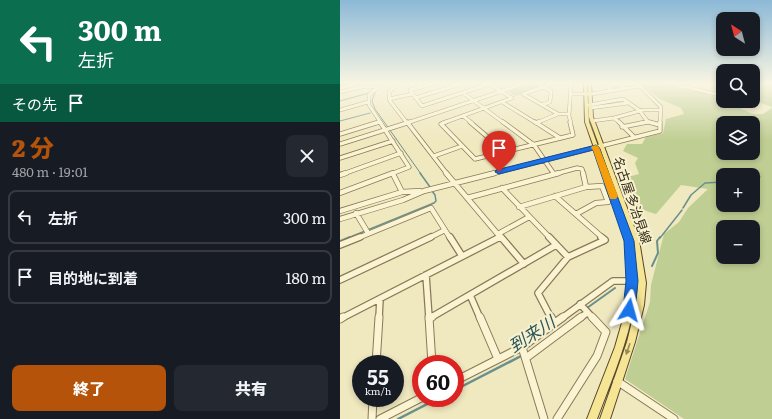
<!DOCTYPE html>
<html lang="ja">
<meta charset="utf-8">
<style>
:root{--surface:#171b24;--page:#242831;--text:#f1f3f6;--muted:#9ea1a6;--line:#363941;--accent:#b45309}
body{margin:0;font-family:Literata,"Noto Sans JP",serif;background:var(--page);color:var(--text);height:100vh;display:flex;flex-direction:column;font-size:15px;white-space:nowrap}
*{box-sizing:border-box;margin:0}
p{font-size:13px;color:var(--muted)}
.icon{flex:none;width:22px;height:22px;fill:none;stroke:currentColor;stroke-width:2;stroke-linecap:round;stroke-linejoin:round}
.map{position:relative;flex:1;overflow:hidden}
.drawer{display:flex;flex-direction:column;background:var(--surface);width:340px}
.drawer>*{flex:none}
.top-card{background:#0b6e4f;color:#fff;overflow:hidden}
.needle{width:26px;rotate:324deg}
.buttons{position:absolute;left:376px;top:12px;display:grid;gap:8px}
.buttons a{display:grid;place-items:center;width:44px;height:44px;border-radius:8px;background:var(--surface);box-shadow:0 2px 6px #0003;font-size:20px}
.speed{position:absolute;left:12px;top:355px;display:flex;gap:8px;font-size:20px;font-weight:700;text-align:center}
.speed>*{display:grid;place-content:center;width:52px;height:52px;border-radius:50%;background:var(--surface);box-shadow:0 2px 6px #0003;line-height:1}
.speed small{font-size:10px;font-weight:400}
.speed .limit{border:6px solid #d22;background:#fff;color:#111}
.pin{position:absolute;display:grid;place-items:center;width:34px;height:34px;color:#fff;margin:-41px -17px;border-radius:50% 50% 50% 0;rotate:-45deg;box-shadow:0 0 4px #0007}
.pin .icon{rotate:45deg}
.me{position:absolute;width:44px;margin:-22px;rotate:8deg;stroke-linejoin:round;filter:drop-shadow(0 0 3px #0008)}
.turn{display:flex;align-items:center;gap:14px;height:84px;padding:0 12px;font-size:18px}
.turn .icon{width:52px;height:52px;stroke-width:2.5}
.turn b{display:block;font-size:28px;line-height:34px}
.then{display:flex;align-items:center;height:38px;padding:0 12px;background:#0003;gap:8px;font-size:15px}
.round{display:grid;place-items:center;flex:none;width:42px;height:42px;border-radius:8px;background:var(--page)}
.head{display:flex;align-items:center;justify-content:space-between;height:68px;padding:0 12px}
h1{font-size:24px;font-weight:800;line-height:30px;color:var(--accent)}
.cta{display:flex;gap:8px;margin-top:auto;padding:8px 12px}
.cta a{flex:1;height:46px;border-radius:8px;background:var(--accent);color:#fff;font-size:16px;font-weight:800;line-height:46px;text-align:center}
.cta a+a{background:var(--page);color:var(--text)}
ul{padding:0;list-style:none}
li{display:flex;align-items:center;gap:12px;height:54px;margin:0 8px 6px;padding:0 4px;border:2px solid var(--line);border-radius:8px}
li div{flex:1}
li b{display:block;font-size:15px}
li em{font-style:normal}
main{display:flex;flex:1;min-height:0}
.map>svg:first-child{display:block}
</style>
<main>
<section class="drawer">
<div class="top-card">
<div class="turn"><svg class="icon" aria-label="left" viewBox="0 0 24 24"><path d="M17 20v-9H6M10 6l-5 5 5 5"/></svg><div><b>300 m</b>左折</div></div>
<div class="then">その先<svg class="icon" aria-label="arrive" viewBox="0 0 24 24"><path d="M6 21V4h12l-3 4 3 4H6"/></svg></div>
</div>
<div class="head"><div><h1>2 分</h1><p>480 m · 19:01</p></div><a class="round"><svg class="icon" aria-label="close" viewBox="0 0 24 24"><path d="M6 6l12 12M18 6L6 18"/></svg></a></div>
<ul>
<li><svg class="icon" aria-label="left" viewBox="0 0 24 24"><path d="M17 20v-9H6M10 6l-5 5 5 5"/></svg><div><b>左折</b></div><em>300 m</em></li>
<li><svg class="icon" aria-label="arrive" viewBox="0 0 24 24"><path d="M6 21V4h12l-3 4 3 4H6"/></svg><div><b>目的地に到着</b></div><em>180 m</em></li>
</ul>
<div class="cta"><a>終了</a><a>共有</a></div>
</section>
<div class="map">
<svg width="432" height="419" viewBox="0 0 432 419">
<rect width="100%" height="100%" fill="#f0e8bf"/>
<path fill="#bfce93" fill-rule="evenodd" d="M188,83H193L201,87L176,96L165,90Z
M299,83H329L333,86L373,96L413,114H423L432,108V419H344L285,379L310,302L311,285L324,234L339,222L348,208L368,189L341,185L316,214C292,208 289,199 277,180L299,174L295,163L298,158L283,151L287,144H302L306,137L323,133L326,119L344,114L341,108L320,99ZM383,123H413V153H383ZM383,175H413V205H383ZM383,227H413V257H383Z
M429,83H432V107L413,100C417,87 417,91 429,83Z"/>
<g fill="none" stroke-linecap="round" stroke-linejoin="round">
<path stroke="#69908c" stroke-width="1" d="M0,86L13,83
M36,90L32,101L35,109L81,174
M0,101L29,93
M0,121L30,113"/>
<path stroke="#69908c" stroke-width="1.5" d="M80,173L90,187
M413,178L420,177
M343,208L351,195L365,183L383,182
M8,238L94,203L96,201L95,195L92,191
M320,238L342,210"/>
<path stroke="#69908c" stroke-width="2" d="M0,241L10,237
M312,266L318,253L317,241L320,237
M247,308L275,288"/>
<path stroke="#69908c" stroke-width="2.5" d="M115,390L183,355
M58,419L99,398"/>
<defs>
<path id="minor-far4" d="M59,83L49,92L50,101L67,123
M77,83L82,87
M96,83L70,90L82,106L149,84L172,98
M195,83L211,91L210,102L202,105
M294,83L300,86L321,107L320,123
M346,83V87L383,96
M376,83L377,94
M273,91L267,87L278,84L285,89
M0,92L26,86L37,87
M123,93L164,123
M183,94L218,114L196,123
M183,94L215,83H231
M230,94H252L300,86
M75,98L124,83
M49,99L72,94
M162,102L196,123
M249,105L283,99L299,110L308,122
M250,108L288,103
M0,110L28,102
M218,114H229
M123,116L132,123
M274,118L280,123
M252,121L274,118L303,110H321
M36,123L40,122
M41,123L29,105V95L43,83
M67,123L186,83
M103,123L172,98
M231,123L229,116L231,83
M301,123L308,122L313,123"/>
<path id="minor-far3" d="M40,122L69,167L51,174
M67,122L107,174
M106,122L101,124L135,159L233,135L230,122
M130,122L164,151
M163,122L194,145L214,174
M195,122L220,138
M279,122L294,137
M309,122L320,125
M196,123L198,122
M282,127L307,122
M0,134L39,122
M0,144L70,122
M94,156L122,146
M0,158L53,141
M3,174L61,153
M151,174L320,131V122
M215,174L237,168L242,169L243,174"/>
<path id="minor-far2" d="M106,173L161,238
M53,174L62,192
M0,175L6,173
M162,188L210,238
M0,193L53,173
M215,196L263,238
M127,198L219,173
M179,207L246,187L243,173
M0,211L62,192L80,191
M16,213L28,233
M236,214L256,203L268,202L262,186L246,187
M0,219L63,200L84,191L155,173
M158,234L189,217
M18,238L91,208L110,238
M89,238L105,230
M158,238L160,237"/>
<path id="minor-far1" d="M110,237L122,256
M161,237L184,264
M209,237L228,257
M0,245L20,237
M86,275L89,318
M0,280L91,237
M130,295L140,318
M240,304L253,318
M2,318L160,237
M39,318L40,299
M90,318L216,245
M211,318L198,293L228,257L265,240L261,237
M222,318L273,281H292L302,283
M240,318L247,313"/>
<path id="minor" d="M89,317L92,364
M140,317L158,359
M211,317L214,323
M0,319L3,317
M89,319L92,317
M182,347L204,419
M186,358L241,317
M36,364L39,317
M115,381L182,347L223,317
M277,381L334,419
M32,419L33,398
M40,419L81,398
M217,419L257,356L266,332L252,317"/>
<path id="major" d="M248,83H251L253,117L299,240L306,283L304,305L295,342L270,419H260L287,342L296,305L298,283L296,262C296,281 295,302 291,320C283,354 269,387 257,419H247L275,347L283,319L288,281V262L284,233L245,122L244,84L247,85L249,122L289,229L249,117ZM290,233L293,240L295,261Z"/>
</defs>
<use href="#minor-far4" stroke="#897957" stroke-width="4"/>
<use href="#minor-far3" stroke="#897957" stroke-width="5"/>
<use href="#minor-far2" stroke="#897957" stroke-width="6"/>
<use href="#minor-far1" stroke="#897957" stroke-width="8"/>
<use href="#minor" stroke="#897957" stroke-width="9"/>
<use href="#major" stroke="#57462b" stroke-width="2"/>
<use href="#minor-far4" stroke="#faf4d3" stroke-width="3"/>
<use href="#minor-far3" stroke="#faf4d3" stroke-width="3.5"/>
<use href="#minor-far2" stroke="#faf4d3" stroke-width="4.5"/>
<use href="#minor-far1" stroke="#faf4d3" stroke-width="5.5"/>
<use href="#minor" stroke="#faf4d3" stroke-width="7"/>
<use href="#major" fill="#f5e595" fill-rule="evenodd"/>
</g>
<defs><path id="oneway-solid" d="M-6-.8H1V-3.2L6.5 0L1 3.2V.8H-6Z"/></defs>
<use fill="#968a58" href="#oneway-solid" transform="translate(288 349) rotate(109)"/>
<linearGradient id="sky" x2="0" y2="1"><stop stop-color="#8cb9d7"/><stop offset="0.59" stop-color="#f8f5e2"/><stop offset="1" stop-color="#f8f5e2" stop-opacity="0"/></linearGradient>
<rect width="432" height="141" fill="url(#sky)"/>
<path fill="#1a73e8" stroke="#114b97" d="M256,145L259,147L294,241L298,281L295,310L293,314L289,316L284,314L283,310L286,281L284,241L253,150L159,174L155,172L156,170Z"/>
<path fill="#f59e0b" d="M252,146L256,145L259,147L278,196L276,199H270L269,196L253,150L251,148Z"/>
<g text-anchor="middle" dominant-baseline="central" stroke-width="4" stroke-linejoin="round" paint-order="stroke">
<g font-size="13" fill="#382e1c" stroke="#f7f1cf">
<text transform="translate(293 200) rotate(71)">名古屋多治見線</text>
</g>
<g font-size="17" font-style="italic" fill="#2a5559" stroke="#f7f1cf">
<text transform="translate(191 333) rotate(-33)">到来川</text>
</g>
</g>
</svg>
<div class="buttons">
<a><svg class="needle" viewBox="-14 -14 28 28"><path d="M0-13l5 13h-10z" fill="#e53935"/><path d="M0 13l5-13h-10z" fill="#9ea1a6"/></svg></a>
<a><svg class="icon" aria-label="search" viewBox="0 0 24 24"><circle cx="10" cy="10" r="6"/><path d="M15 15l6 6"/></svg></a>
<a><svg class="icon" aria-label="layers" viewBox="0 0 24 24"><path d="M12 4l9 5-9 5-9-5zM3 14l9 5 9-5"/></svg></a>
<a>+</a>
<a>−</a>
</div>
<div class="speed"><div>55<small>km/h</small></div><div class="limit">60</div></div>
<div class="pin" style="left:159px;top:172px;background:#d93025"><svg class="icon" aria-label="arrive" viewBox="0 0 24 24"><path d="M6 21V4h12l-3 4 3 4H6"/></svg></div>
<svg class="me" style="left:289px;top:310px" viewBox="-20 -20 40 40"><path d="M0-17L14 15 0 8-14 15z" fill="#1a73e8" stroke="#fff" stroke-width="4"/></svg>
</div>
</main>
